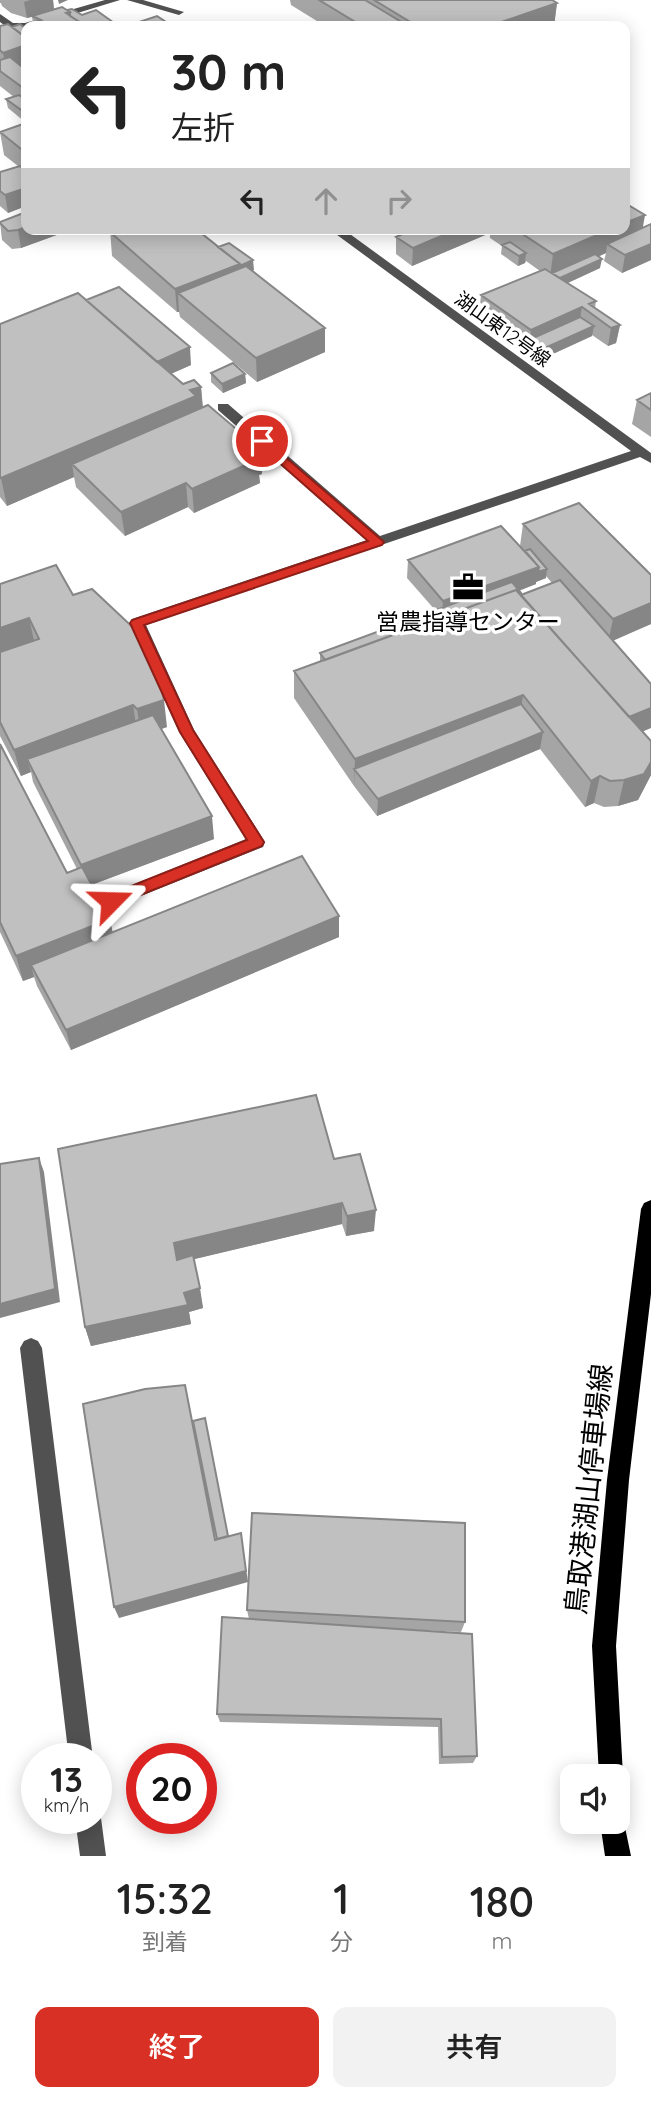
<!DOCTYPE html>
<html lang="ja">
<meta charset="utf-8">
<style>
:root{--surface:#fff;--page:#f2f2f2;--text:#222;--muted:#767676;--accent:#d93025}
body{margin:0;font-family:Quicksand,"Noto Sans JP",sans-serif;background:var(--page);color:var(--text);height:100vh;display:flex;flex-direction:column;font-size:26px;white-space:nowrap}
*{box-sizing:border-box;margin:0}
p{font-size:23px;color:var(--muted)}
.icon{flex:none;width:38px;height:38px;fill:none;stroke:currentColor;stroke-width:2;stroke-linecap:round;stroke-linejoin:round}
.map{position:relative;height:1856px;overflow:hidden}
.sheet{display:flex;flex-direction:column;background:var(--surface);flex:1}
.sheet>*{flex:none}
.banner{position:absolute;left:21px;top:21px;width:609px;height:214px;border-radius:14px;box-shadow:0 4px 18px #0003;background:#fff;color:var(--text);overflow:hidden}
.fabs{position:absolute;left:560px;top:1764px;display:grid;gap:14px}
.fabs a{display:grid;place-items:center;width:70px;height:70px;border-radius:14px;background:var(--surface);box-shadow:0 4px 18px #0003;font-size:35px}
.speed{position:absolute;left:21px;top:1743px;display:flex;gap:14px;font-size:35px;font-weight:700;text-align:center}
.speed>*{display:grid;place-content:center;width:91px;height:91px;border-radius:50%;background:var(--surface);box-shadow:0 4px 18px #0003;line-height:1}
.speed small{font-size:18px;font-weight:400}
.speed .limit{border:10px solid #d22;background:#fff;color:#111}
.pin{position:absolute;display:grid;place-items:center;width:60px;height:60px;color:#fff;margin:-30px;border:4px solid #fff;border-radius:50%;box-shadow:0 2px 7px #0007}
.me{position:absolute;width:77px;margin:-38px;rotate:68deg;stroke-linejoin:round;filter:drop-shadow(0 0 5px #0008)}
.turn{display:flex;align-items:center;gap:24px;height:147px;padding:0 35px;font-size:32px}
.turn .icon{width:91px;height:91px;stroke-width:2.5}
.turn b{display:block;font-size:49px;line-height:60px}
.lanes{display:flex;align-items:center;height:66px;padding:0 35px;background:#0003;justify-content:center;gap:35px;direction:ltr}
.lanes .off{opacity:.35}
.eta{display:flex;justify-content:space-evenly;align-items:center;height:119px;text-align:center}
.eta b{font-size:42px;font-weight:600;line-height:49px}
.cta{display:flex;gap:14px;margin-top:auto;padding:14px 35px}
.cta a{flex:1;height:80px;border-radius:14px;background:var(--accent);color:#fff;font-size:28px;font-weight:600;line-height:80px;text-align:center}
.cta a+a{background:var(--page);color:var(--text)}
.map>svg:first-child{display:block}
</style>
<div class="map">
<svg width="651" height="1856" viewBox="0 0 651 1856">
<rect width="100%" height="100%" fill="#fff"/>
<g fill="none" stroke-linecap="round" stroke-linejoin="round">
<path fill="#515151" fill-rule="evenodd" d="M105,0H120L35,26H26L25,29L8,28L0,22V14L13,23H25Z
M127,0H143L184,12L179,15Z
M329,229H343L651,453V463L640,457L146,625L194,730L265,842L263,847L111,908L105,906L102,901L105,896L246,839L179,732L130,623L132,619L367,540L218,410V404H228L380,536L631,451Z
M31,1338L38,1341L42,1348L93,1759H69L20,1348L24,1341Z
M96,1809L101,1818L106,1856H80L75,1818H96Z"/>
<path fill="#000" fill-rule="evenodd" d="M651,1200V1294L629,1480L616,1646L623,1776L618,1786V1776H599L592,1646L607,1480L641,1209L644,1203Z
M618,1811L622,1813L631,1856H605L600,1822H618Z"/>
</g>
<path fill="#a5a5a5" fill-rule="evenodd" d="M0,0H53L54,9L67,10L117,26H31V23L33,22L32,17L27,18L11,13L2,6L1,3H0Z
M290,0H552L557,3L554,26H325L291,5Z
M0,26L12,27L26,63L20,65L26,70L25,122L8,108L6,99L14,97L0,86Z
M26,123V206L8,213L0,206V172L18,166L4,155L0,132Z
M0,222L26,229H73L21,248L12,249L2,240Z
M651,224V260L622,273L604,261L606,253L598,257L600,268L568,283L596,301L595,308L620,325L616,343L608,346L592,335V336L544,358L479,313L481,295L540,271L526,261L525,263L518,266L501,254L502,246L490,238V233L412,266L396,254V237L414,229H625L643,228Z
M110,229L218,247L254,270L252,271L325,352L257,382L180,317L179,312H177L112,256Z
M86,300L191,365L171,374L183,384L201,387L203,407L261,450L262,474L259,475L260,483L194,513L188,507L125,536L76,487L74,477L7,506L0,497V324Z
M211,373L245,374L246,383L223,393L211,382Z
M651,393V437L632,424L637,400Z
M523,524L651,575V624L613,640L643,732L651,775L638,800L618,806L604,807L594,803L585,807L540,749L377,816L354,786L294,698V671L320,662V653L435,610L407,578L408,560L520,546ZM546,576L552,583L521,595V593L519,591L536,584V582L546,578Z
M0,584L73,595L167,727L161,729L214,839L91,885L110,919L112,932L339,937L71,1050L37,986L34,977L23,981L0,932V744L67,873L77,869L33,782L31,772L21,776L0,736Z
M334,1159L374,1231L346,1236L342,1224L194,1259L203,1308L189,1312L191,1324L91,1346L85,1327Z
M247,1610L465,1622L461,1632L381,1628L477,1756L473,1763L439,1764L438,1727L220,1722L217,1714L249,1619Z"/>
<path fill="#868686" d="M30,0H53L54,10L27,18L24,2Z
M58,0H68L59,4Z
M557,3L554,26H490Z
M26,45V63L6,70L3,53Z
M26,188V206L8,213L5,195Z
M645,215L641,238L607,244L606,253L550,277L553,254L611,229H625V223Z
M26,227V229H73L21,248L18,230Z
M458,229H490V233L412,266L413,248Z
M651,244V260L622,273L625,255Z
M526,253L525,263L518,266L519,256Z
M602,259L600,268L552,290L553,281Z
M253,260L254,270L240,276L178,293L179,312H177L175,289L240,264Z
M582,307L579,325L531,339L529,348L531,330Z
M620,325L616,343L608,346L611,328Z
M594,326L592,336L544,358L545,348Z
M325,328V352L257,382L256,358Z
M190,347L191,365L152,382L150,365Z
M245,374L246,383L223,393L222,384Z
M201,387L203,414L72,464L74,477L7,506L1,478L190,390Z
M261,450L262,474L259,475L260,483L194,513L192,489Z
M186,483L188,507L125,536L121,512Z
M539,567L547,569L546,578L536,582V584L442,619L443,601Z
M651,603V624L608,643L613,619Z
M29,618L35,645L0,657V628Z
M523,695L519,722L354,769V786L355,759Z
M164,700L167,727L141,736L137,709Z
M133,705L137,731L27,759L31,772L21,776L14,750Z
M651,708V728L621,741L627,718Z
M543,732L540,749L377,816L378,799Z
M651,762V775L638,800L618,806L624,780Z
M600,776L594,803L585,807L591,781Z
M212,816L214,839L86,887L81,865Z
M339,916V937L71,1050L66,1030Z
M110,919L115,944L31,965L34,977L23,981L16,956Z
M39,1158L44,1172L60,1302L0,1318V1304Z
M342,1203V1224L178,1263L174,1243Z
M376,1210L374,1231L346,1236L347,1216Z
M200,1288L203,1308L189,1312L191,1324L91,1346L85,1327Z
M241,1533L248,1582L119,1618L114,1607Z"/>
<path fill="#c0c0c0" stroke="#868686" stroke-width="2" d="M319,0H365L408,26H362Z
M374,0H552L557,3L490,26H417Z
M62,7L70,12L66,13L85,26H35L31,23L41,20L32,16Z
M72,9L82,15L96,10L117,25L86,26L70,16V12L67,10Z
M157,16L169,24L162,26H136L133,24Z
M8,24L26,38V45L3,53L0,50V26Z
M20,24L26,29V35L24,36L12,27Z
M10,57L26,70V90L0,71V60Z
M19,95L26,100V112H24L6,99Z
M26,123V153L0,132Z
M20,166L26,171V188L5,195L0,191V172Z
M625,203L645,215L625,223Z
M26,212V227L18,230L8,231L0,223V222Z
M651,224V244L625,255L607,244Z
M117,229H196L240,264L175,289L110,232Z
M414,229H458L413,248L396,237Z
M515,229H611L553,254Z
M510,242L526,253L519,256L502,245Z
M229,243L253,260L240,266V264L218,247Z
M595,254L602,259L560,278L552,273Z
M246,266L325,328L256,358L178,293Z
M545,269L596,301L589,304L620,325L611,328L582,307L531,330L481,295Z
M119,287L190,347L157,362L86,300Z
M78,293L183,384L194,380L201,387L190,390L196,396L1,478L0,477V324Z
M580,317L594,326L545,348L531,339Z
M233,363L245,374L222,384L211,373Z
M651,393V410L637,400Z
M208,405L261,450L253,454L259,459L192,489L186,483L121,512L72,464Z
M579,503L651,575V603L613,619L523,524Z
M501,526L539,567L443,601L408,560Z
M530,549L547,569L538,572L539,567L525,551Z
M56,565L73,595L92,589L140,634L155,661L164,700L137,709L133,705L14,750L0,722V652L39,639L29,618L0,628V584Z
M560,580L651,684V708L629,717L521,595Z
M512,582L521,593L520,594L516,590L325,660L320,653Z
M516,590L651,741V762L644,774L624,780L610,781L600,776L591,781L523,695L355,759L294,671Z
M521,704L543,732L378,799L354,769Z
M153,715L212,816L81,865L27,759Z
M0,744L67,873L82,867L110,919L16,956L0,922Z
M302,856L339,916L66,1030L31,965Z
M316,1095L334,1159L360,1154L376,1210L347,1216L342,1203L174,1243L177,1260L193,1255L200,1288L184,1293L188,1305L85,1327L58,1149Z
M39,1158L55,1289L0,1304V1164Z
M185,1385L215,1540L241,1533L246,1571L114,1607L83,1404L145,1389Z
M205,1418L228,1536L217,1539L193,1421Z
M252,1513L465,1523V1622L247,1610Z
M222,1617L472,1634L477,1756L442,1757L441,1719L217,1714Z"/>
<path fill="#d93025" stroke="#8d1f18" stroke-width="2" d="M262,437L384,542L382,545L144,625L193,730L264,842L262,846L111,907L106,905L104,901L106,896L247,840L180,732L130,623L132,620L368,541L258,444L256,441Z"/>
<defs>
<symbol id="office-bare" viewBox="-9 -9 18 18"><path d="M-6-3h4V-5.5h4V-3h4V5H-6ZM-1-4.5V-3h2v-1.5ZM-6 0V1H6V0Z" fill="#000" stroke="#fff" stroke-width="2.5" paint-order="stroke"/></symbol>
</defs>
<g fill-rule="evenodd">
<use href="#office-bare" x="446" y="565" width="44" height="44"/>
</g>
<g text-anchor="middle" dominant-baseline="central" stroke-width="7" stroke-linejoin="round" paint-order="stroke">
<g font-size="19" fill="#000" stroke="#fff">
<text transform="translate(503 329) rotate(36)">湖山東12号線</text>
</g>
<g font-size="23" fill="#000" stroke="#fff">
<text x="468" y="621">営農指導センター</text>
</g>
<g font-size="28" fill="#000" stroke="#fff">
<text transform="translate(588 1489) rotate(-84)">鳥取港湖山停車場線</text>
</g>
</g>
</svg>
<div class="fabs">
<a><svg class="icon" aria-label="sound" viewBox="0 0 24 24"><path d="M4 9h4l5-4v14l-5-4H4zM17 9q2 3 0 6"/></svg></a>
</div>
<div class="speed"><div>13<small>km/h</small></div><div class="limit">20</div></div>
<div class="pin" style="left:262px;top:441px;background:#d93025"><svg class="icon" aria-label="arrive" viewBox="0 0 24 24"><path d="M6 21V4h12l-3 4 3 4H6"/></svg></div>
<svg class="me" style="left:111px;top:901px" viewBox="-20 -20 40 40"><path d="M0-17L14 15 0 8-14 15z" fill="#d93025" stroke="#fff" stroke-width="4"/></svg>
<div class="banner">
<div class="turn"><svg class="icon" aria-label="left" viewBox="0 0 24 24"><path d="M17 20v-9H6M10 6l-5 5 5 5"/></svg><div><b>30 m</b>左折</div></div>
<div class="lanes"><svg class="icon" aria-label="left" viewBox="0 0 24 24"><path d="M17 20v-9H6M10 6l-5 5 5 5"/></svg><svg class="icon off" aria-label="ahead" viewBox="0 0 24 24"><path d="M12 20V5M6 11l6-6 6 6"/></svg><svg class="icon off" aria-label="right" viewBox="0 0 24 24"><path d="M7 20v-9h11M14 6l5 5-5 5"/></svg></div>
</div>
</div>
<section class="sheet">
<div class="eta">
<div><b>15:32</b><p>到着</p></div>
<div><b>1</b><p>分</p></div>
<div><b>180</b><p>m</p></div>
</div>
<div class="cta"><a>終了</a><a>共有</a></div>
</section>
